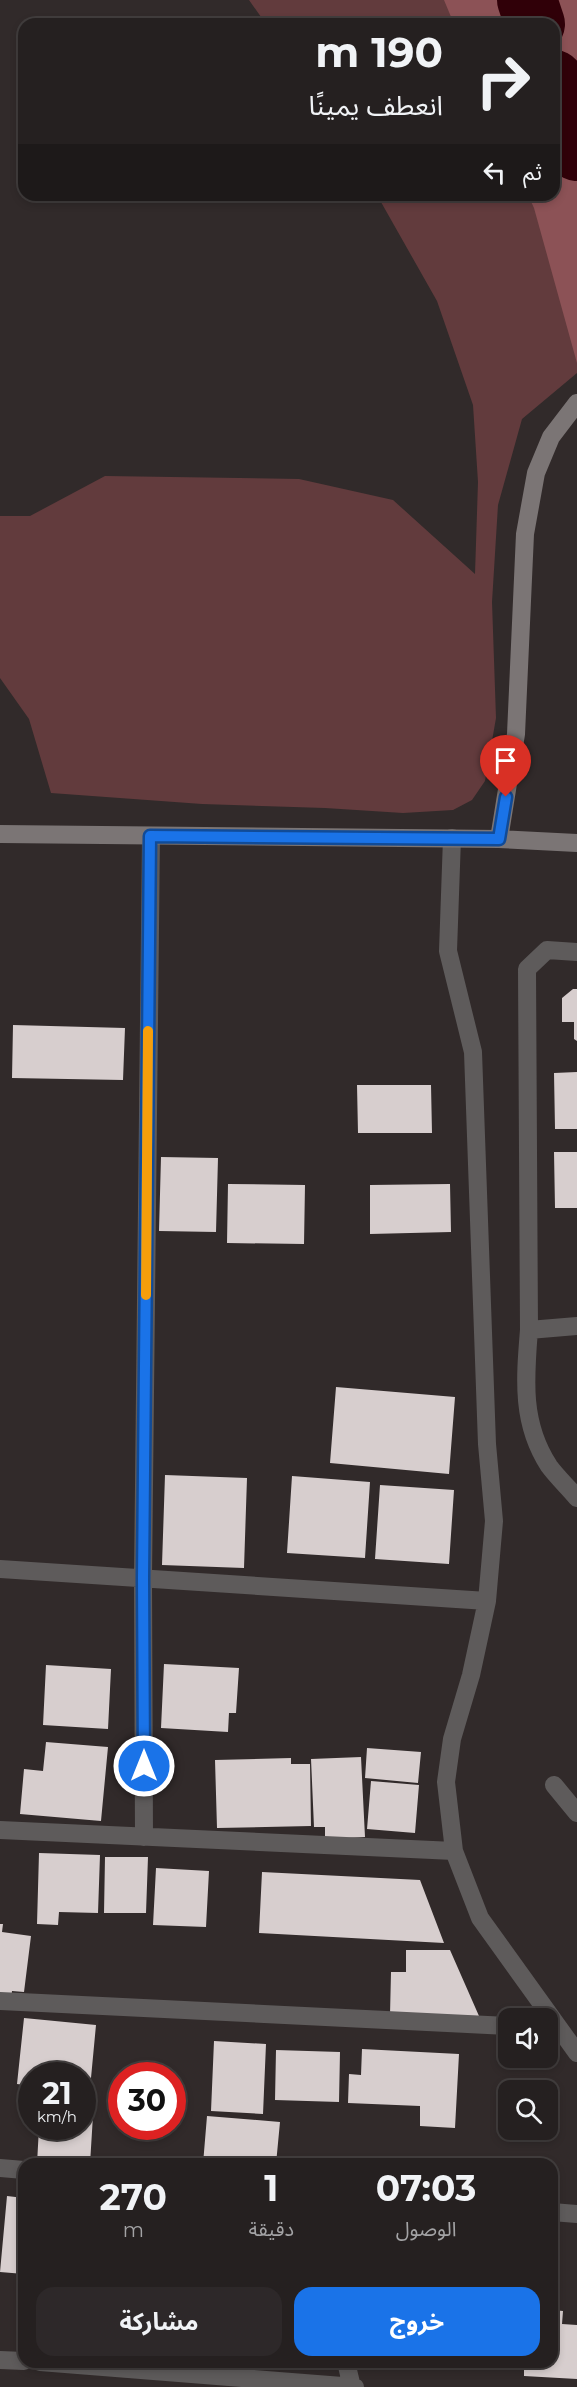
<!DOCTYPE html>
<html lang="ar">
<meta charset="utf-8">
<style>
:root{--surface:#252020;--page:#2d2829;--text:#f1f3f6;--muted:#a3a3a5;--line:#423e3e;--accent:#1a73e8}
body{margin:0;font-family:Montserrat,"Noto Sans Arabic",sans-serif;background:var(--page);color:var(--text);direction:rtl;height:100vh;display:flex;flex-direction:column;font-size:22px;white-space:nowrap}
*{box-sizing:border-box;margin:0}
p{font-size:20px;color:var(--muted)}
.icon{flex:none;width:33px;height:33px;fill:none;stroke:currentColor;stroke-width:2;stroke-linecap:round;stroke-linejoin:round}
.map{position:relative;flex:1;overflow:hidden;direction:ltr}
.side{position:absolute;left:18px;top:2158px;width:540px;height:210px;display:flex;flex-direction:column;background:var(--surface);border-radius:18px;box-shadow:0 3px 9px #0003,0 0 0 2px var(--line);direction:rtl}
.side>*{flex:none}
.hud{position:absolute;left:18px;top:18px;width:542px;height:183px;border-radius:18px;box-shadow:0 3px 9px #0003,0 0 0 2px var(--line);direction:rtl;background:#252020;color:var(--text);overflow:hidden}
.controls{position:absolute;left:498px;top:2008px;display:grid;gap:12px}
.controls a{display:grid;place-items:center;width:60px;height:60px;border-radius:12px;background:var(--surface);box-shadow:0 3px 9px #0003,0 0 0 2px var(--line);font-size:30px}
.speed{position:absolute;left:18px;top:2062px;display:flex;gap:12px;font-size:30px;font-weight:700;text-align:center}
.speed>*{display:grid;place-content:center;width:78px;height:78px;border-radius:50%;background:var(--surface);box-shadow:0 3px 9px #0003,0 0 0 2px var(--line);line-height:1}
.speed small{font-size:15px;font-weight:400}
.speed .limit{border:9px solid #d22;background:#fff;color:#111}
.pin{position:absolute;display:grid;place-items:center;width:51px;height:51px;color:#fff;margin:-62px -26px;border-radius:50% 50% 50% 0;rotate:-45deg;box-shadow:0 0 6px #0007}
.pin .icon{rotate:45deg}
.me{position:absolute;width:66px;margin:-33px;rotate:0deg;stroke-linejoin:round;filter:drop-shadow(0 0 4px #0008)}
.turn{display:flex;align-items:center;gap:21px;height:126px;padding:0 18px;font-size:27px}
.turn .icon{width:78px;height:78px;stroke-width:2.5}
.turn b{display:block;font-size:42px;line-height:51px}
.then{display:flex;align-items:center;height:57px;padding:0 18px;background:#0003;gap:12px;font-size:22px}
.eta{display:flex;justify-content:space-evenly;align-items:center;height:102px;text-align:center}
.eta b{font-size:36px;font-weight:700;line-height:42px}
.action{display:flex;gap:12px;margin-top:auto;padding:12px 18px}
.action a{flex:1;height:69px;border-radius:18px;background:var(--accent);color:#fff;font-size:24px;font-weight:700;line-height:69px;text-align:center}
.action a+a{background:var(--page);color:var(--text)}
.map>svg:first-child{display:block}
</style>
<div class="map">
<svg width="577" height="2387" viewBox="0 0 577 2387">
<rect width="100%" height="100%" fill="#312a2a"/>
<path fill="#623b3d" d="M249,0H577V373L522,419L498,505L492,602L496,718L485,781L472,800L453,810L403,813L325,808L202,804L51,793L29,719L0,678V516H30L105,476L299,479L393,500L475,574L478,482L473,405L437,301L377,195H554V24H266Z"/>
<path fill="#8c5256" d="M444,0H577V363L534,208L528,195H554V24H454Z"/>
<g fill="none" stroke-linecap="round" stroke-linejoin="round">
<path stroke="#300008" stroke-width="60" d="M527,0L535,24
M554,80L577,151"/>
</g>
<path fill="#d7cece" d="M573,989H577V1041L574,1039V1022H562V998Z
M13,1025L125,1028L123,1080L12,1078Z
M577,1072V1129H555L554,1073Z
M357,1085H431L432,1133H358Z
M554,1152H577V1208H555Z
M161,1157L218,1158L216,1232L159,1231Z
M228,1184L305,1185L304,1244L227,1243Z
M450,1184L451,1232L370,1234V1185Z
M336,1387L455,1397L449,1474L330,1463Z
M165,1475L247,1478L244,1568L162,1565Z
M292,1476L370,1482L365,1558L287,1553Z
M380,1485L454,1490L449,1564L375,1559Z
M164,1664L239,1668L236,1713H229L228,1732L161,1728Z
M46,1665L111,1669L108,1729L43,1725Z
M46,1742L108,1747L101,1821L20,1814L24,1769L43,1771Z
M367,1748L421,1752L418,1783L365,1778Z
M361,1757L365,1837L325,1839V1827H314L311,1759Z
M291,1758V1764H310L311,1826L217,1828L215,1760Z
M371,1781L419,1785L415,1833L367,1829Z
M39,1853L100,1855L98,1913L59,1912L58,1925L37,1924Z
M105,1857H148L146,1913H104Z
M156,1868L209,1871L206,1927L153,1925Z
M262,1872L420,1880L444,1943L259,1933Z
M0,1924H3L2,1932L31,1936L24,1992L12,1991L11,2000L0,1998Z
M406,1950H450L479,2016L390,2015L391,1972H406Z
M24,2018L96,2025L91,2078L32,2076V2086L17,2084Z
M214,2041L266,2044L263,2114L211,2111Z
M362,2049L459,2054L455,2128L420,2126V2106L348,2103L349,2074L361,2075Z
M276,2050L340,2052L339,2102L275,2100Z
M82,2099H94L90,2164H37L39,2127H82Z
M207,2116L280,2122L276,2164H203Z
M7,2196L24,2198V2274L0,2272Z
M552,2310L563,2311L562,2324L577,2325V2379L524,2376V2362H552Z"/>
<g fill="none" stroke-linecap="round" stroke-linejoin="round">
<path stroke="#5e5b5b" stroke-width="18" d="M452,838L448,951L473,1052L487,1444L494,1521L487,1601L471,1675L452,1739L446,1782L454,1851L480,1918L577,2053
M577,952L547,950L527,969L529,1330C525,1379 521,1423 549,1466C557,1477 568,1487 577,1498
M529,1330L577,1326
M0,1569L487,1601
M554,1785L577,1813
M0,1830L454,1851
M144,1837L143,1578L151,836
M0,2001L508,2026
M0,2168L24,2170
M552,2212L577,2214
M0,2360L24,2361
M40,2362L355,2387
M346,2362L352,2387"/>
<path stroke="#7b7575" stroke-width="18" d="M0,834L499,839L577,843
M499,839L516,734L525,534L536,473L551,437L577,403"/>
</g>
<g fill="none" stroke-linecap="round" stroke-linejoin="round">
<defs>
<path id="route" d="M144,1766L143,1578L150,836L499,839L506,797"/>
</defs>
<use href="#route" stroke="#114b97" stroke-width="15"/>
<use href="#route" stroke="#1a73e8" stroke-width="10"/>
<path stroke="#f59e0b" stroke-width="10" d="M146,1295L148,1031"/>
</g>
</svg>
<div class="controls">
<a><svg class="icon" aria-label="sound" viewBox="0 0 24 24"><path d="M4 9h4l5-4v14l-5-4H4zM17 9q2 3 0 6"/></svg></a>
<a><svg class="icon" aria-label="search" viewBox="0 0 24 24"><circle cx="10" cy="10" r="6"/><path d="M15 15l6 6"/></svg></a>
</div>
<div class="speed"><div>21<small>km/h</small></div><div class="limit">30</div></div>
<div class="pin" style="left:506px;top:797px;background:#d93025"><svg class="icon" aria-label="arrive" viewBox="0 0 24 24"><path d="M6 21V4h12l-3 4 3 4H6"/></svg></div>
<svg class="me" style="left:144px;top:1766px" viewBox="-20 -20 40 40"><circle r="17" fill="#1a73e8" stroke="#fff" stroke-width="3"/><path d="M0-11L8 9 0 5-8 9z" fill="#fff"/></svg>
<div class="hud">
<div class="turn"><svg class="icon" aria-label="right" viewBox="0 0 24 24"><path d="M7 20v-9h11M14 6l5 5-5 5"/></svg><div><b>190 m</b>انعطف يمينًا</div></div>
<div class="then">ثم<svg class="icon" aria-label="left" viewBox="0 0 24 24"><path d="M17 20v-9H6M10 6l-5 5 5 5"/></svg></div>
</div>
<section class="side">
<div class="eta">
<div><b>07:03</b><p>الوصول</p></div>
<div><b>1</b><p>دقيقة</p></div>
<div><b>270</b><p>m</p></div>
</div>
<div class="action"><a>خروج</a><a>مشاركة</a></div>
</section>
</div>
